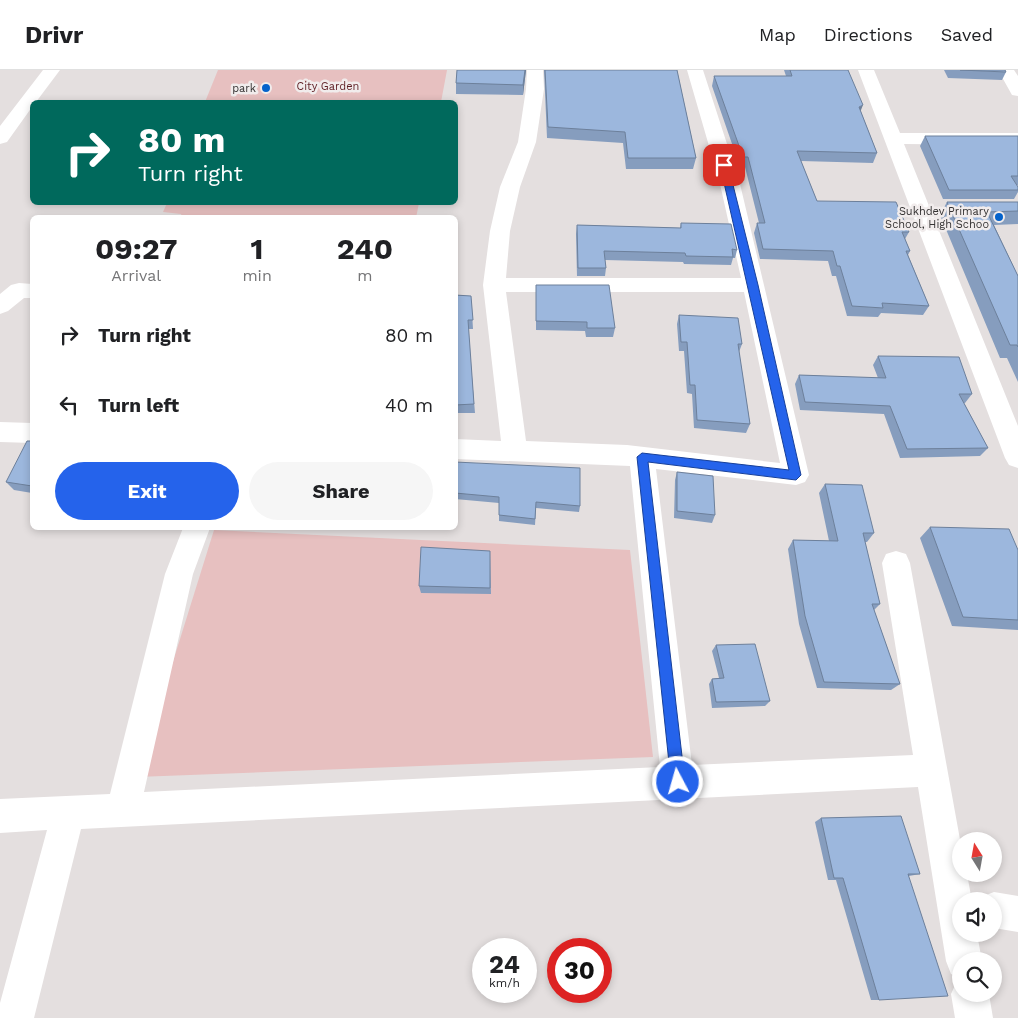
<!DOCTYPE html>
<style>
:root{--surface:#fff;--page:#f6f6f6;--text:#202124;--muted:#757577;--line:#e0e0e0;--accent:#2563eb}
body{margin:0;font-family:"Work Sans",sans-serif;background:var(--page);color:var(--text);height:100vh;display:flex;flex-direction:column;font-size:19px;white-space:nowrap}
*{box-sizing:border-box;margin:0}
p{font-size:16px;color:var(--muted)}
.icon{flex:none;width:28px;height:28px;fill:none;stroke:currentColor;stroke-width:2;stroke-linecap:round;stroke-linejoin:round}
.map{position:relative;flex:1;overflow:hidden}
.drawer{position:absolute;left:30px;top:145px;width:428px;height:315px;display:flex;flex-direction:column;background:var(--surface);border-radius:8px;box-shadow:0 2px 8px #0003}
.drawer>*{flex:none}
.guide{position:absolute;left:30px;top:30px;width:428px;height:105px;border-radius:8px;box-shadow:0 2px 8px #0003;background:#00695c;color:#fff;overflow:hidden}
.needle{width:32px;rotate:349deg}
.fabs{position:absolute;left:952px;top:762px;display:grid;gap:10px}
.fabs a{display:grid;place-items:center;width:50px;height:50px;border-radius:50%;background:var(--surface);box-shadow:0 2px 8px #0003;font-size:25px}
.speed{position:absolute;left:472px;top:868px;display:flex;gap:10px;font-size:25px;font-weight:700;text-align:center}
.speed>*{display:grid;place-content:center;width:65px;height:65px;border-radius:50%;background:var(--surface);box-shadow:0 2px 8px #0003;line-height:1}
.speed small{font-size:12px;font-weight:400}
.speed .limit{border:8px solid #d22;background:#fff;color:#111}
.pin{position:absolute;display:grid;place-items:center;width:42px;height:42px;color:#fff;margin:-21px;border-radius:10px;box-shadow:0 2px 8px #0006}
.me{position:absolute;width:55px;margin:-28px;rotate:354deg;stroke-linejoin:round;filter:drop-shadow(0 0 4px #0008)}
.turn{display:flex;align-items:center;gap:18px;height:105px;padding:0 25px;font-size:22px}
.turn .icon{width:65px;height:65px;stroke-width:2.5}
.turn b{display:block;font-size:35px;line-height:42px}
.eta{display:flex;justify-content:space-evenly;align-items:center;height:85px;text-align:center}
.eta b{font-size:30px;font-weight:700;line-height:35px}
.primary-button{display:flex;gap:10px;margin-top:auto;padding:10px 25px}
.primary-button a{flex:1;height:58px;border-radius:30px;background:var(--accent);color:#fff;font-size:20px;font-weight:700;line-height:58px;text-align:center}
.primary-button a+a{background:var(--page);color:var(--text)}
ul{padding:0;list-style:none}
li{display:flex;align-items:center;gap:15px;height:70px;padding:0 25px}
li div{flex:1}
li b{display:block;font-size:19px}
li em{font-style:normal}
header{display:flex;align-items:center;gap:30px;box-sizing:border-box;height:70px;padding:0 25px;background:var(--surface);border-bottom:1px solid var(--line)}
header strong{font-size:24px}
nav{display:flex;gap:28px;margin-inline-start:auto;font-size:18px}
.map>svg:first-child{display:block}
</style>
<header>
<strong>Drivr</strong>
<nav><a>Map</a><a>Directions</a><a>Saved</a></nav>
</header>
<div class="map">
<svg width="1018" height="948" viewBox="0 0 1018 948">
<rect width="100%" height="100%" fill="#e4dfdf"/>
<path fill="#e7c0c0" d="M218,0H447L441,32H205Z
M167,133V132L419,133L416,148L182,147L181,144L163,142Z
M214,460L630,480L653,687L137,707Z"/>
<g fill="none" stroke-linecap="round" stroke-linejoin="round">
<path fill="#fff" fill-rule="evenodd" d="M43,0H60L36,32H32V37L7,72L0,74V56Z
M527,0H543L544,19L536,72L520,117L510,161L506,208H741L720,114L687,0H703L740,114L809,405L805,412L796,415L656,399L692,695L913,685L882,493L886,484L896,481L906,484L910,493L961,775V804H967L972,831H961V864H977L982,891H961V908L951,904L946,891L918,717L81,759L34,948H0V933L47,760L0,763V729L110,724L165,504L183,458H210L193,504L144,722L660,697L630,396L455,389V369L501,371L483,215L490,161L500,117L518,72L526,19ZM506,222H744L780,393L627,375L526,371Z
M858,0H874L900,63H1018V75L904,74L1018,356V398L1009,395L1005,388Z
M998,0H1014L1018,6V26L1012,25Z
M19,213L32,214V228H24L8,241L0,244V224L11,215Z
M0,352L32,353V373L0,372Z
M994,822L1018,826V862L994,858V831H980L981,827Z
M961,909V924H989L993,948H955L951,924L957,911Z"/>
</g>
<path fill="#869dbe" d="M457,0H526L523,25L456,24V13Z
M544,0H677L696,88L693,99H626L623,73L547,68Z
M784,0H848L861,42L877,83L873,93L801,91L817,131L909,162L905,169L910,181L908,185L929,236L923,245L881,243L878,247L847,246L836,206H832L828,191L760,189L754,163L757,153H759L745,97H740L712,16L714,6H786Z
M944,0H1005L1006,2L1002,10L948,8Z
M925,66H1018V115H1017L1018,117V122L1014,129H943L920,76Z
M947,132H1018V154L994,155L1018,206V312L1007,288H1000L940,145Z
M681,153L737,180L735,188H733L731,195L684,194L683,192L605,190L606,198L605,206H577L576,164L577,155L680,158Z
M536,215L615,258L613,267H586L585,261L536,260Z
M455,225L471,226L473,259H468L475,343H455Z
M679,245L742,274L739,282L750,354L746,363L694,358L692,324L687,323L684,281H679L677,254Z
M878,286L972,324L965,333H964L988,378L980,386L900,388L884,344L800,340L795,314L799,305L878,308L873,295Z
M32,371V423L14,420L6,412Z
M455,392L580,436L579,442L536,438L535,455L499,451V433L455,429Z
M677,402L715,445L712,453L674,448L675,410Z
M825,414L874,463L867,472H865L880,534L874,540L900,614L891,620L817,618L799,554L788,479L793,470L829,471L819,423Z
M930,457L1018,480V560L952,556L920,468Z
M490,481L491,524L421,523L419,516Z
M716,575L770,631L765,636L712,638L709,614L712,609L719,608L712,581Z
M821,748L920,804L909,806L879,930H871L836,810H828L815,752Z"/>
<path fill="#6d809b" d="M525,0H526L523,25V15Z
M863,35L859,45V37Z"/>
<path fill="#9cb7dd" stroke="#6d809b" d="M457,0H525L523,15L456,13Z
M545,0H677L696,88H628L625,62L548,57Z
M790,0H848L863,35L859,37L877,83L797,81L817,131L896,132L909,162H902L910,181H906L929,236L882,233L883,238L852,236L840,196H837L833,181L763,179L757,153H765L748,87H743L714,6H792Z
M960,0H1005L1006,2Z
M925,66H1018V106H1011L1018,117V120H949Z
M947,132H1018V141L987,142L1018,206V277L1017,275H1010Z
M681,153L731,154L737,180L732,179L733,187L686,186L685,183L604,181L606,198H578L577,155L681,158Z
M536,215H609L615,258H587V252L536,251Z
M455,225L471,226L473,250H468L474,334L455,335Z
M679,245L738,248L742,274H738L750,354L697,350L695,315H690L687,272H681Z
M878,286L959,287L972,324H959L988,378L907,379L890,336L805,332L799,305L886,308Z
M27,371H32V416L6,412Z
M455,392L580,398V436L536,432L535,449L499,445V427L455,423Z
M677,402L713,406L715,445L677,441Z
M825,414L862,415L874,463H863L880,534H872L900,614L824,612L805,546L793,470L838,471Z
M930,457L1009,459L1018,480V550L963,547Z
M421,477L490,481V518L419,516Z
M755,574L770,631L716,632L712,609L724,608L716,575Z
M901,746L920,804H908L948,926L879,930L843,808H834L821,748Z"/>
<path fill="#2563eb" stroke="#184099" d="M724,93L728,95L758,215L801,405L796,410L648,392L685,712L683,717L678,719L673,717L671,712L637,387L642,383L789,400L720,95Z"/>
<g fill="#0462cb" stroke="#f1ecec" stroke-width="2">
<circle cx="266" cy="18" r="5"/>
<circle cx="999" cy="147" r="5"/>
</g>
<g text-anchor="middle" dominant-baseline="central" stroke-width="5" stroke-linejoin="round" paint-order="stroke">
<g font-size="11" fill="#5e1e24" stroke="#f1ecec">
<text x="328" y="16">City Garden</text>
</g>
<g font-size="11" fill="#353333" stroke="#f1ecec" text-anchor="end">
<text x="256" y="18">park</text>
<text x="989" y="141">Sukhdev Primary<tspan x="989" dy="13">School, High Schoo</tspan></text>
</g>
</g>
</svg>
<div class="fabs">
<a><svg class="needle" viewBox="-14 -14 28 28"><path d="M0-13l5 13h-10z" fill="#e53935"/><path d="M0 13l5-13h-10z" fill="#757577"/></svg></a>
<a><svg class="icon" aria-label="sound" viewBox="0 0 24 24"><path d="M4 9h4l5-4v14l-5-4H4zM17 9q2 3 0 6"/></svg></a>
<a><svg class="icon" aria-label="search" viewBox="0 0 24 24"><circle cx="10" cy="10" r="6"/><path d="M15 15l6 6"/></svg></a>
</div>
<div class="speed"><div>24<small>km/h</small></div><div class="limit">30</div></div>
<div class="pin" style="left:724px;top:95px;background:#d93025"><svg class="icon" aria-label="arrive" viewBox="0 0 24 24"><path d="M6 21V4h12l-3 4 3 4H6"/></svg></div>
<svg class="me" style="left:678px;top:712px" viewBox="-20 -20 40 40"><circle r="17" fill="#2563eb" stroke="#fff" stroke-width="3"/><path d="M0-11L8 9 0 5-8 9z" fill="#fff"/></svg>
<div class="guide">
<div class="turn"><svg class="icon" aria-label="right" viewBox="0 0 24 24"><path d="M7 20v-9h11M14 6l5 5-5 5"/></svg><div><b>80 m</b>Turn right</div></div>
</div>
<section class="drawer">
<div class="eta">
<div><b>09:27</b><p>Arrival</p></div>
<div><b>1</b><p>min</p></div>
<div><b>240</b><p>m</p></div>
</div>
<ul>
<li><svg class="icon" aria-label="right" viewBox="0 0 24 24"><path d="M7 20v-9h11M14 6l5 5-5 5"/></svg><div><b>Turn right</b></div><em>80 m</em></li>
<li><svg class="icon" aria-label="left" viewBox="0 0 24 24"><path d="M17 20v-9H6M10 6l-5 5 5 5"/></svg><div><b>Turn left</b></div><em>40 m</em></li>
</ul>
<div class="primary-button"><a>Exit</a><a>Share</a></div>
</section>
</div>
